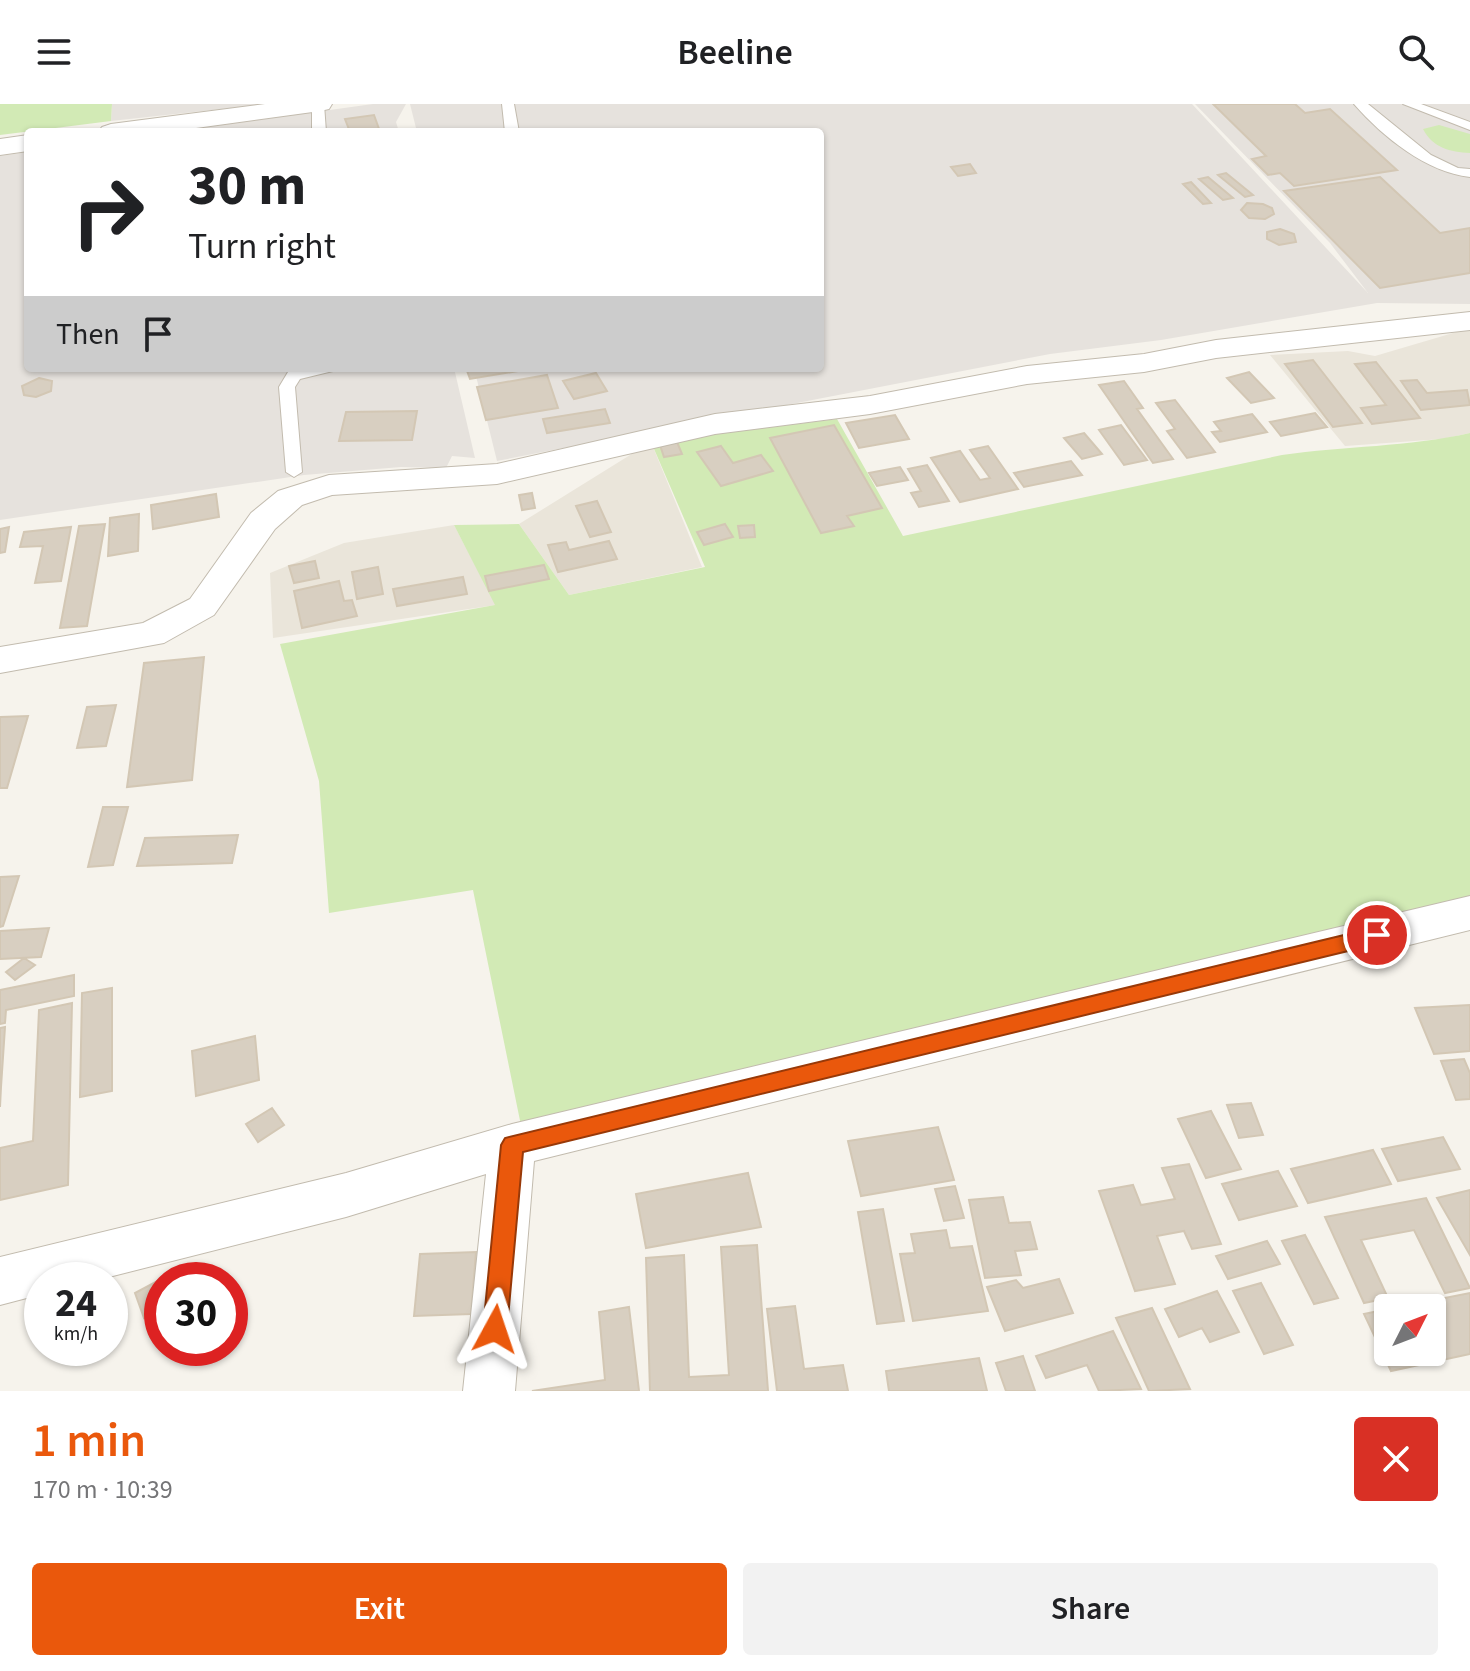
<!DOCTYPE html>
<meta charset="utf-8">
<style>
:root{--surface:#fff;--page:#f2f2f2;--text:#202124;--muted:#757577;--accent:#ea580c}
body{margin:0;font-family:"Source Sans 3",sans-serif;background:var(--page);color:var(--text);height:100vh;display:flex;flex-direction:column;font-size:30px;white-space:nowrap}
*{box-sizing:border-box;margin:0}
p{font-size:26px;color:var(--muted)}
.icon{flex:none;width:44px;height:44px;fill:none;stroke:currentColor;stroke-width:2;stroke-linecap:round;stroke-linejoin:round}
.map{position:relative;height:1287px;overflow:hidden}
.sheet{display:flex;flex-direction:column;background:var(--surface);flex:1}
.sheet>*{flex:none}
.top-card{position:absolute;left:24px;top:24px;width:800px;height:244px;border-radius:8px;box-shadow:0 2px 6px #0004;background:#fff;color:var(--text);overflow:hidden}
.needle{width:52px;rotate:48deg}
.controls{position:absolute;left:1374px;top:1190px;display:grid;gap:16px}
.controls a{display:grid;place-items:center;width:72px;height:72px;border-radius:8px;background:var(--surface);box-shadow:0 2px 6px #0004;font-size:40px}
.speed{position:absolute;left:24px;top:1158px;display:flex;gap:16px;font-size:40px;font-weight:700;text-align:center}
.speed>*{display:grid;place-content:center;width:104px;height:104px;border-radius:50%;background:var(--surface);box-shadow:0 2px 6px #0004;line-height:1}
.speed small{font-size:20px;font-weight:400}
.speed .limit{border:12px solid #d22;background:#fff;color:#111}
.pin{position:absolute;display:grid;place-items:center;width:68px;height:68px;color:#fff;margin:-34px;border:4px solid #fff;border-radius:50%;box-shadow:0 2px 8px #0007}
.me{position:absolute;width:88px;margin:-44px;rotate:5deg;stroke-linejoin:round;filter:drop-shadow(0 0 6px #0008)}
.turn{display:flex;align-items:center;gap:28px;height:168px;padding:0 32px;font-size:36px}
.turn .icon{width:104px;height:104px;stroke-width:2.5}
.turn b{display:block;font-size:56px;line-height:68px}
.then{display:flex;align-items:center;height:76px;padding:0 32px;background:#0003;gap:16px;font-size:30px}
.round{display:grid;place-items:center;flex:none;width:84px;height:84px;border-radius:8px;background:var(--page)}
.summary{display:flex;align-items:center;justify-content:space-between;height:136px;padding:0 32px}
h1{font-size:48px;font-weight:600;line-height:60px;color:var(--accent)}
.cta{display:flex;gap:16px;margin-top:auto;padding:16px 32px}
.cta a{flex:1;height:92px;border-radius:8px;background:var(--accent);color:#fff;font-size:32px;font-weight:600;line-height:92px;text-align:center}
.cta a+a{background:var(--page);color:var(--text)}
header{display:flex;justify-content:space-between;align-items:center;height:104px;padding:0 32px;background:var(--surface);font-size:36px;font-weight:600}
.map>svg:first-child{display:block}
</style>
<header><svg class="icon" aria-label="menu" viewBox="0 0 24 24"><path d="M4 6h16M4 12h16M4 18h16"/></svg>Beeline<svg class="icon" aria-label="search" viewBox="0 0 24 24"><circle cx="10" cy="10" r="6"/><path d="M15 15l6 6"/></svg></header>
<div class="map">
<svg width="1470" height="1287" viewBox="0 0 1470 1287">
<rect width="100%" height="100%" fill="#f6f3ec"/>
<path fill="#eae5da" d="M1470,224V329L1442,335L1345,342L1270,251L1348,247L1375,252Z
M651,338L702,463L569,491L519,420Z
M454,421L496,501L273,534L270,469L344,439Z"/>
<path fill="#e6e2dd" d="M112,0H268L111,17Z
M373,0H406L396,18L399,28H171Z
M410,0H1192L1368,189L1330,139L1195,0H1470V200L1377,199L1161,236L1050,250L497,357L474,264H820V28H417Z
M28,48V264H454L475,354L452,352L446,364L401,363L304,371L0,416V52Z"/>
<path fill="#d2eab5" d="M0,0H112L111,17L0,31Z
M1439,21L1470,30V49C1450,48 1433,44 1423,25Z
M837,315L903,432L1282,351C1344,342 1409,343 1470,329V809L526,1046L473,786L329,809L319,677L280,540L495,501L454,421L519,420L569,491L705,463L651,338Z"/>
<path fill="#d8cfc1" stroke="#d3c7b4" stroke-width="2" d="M1213,0H1295L1305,9L1330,5L1397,66L1294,82L1280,69L1268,71L1252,55L1266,52Z
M374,11L379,25L350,28L345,15Z
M970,60L976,69L958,72L951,63Z
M1226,69L1253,91L1245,93L1218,71Z
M1208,73L1233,94L1223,96L1199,75Z
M1380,73L1440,129L1470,124V169L1380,184L1284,87Z
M1191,78L1211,99L1203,100L1183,80Z
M1247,99L1263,100L1272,104L1274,110L1265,115L1249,114L1241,106Z
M1280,125L1294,130L1296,138L1279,141L1267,135V128Z
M1313,256L1362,319L1333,323L1285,260Z
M1376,258L1420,314L1372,320L1361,304L1386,301L1355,260Z
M466,264H516L518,267L470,275Z
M1249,268L1274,294L1251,299L1227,274Z
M596,269L607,287L574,295L563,277Z
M547,271L558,304L486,316L477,283Z
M39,274L52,277L51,287L36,293L24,291L22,282Z
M1417,276L1427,289L1467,286L1470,301L1421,306L1401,277Z
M1124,277L1143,304L1137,305L1173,355L1153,359L1099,281Z
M1175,296L1215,348L1187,354L1167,327L1175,325L1156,299Z
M605,305L610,319L547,329L543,315Z
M417,307L412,336L339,337L346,308Z
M1315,309L1327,323L1281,332L1270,318Z
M1252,310L1267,328L1220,338L1212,328L1221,327L1214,318Z
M895,311L909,335L859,344L846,319Z
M834,321L882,404L847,412L854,422L821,429L770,334Z
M1121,321L1147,356L1124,361L1099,326Z
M1084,329L1102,350L1082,355L1064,334Z
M677,338L682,350L664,353L660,341Z
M721,342L733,359L761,351L773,367L721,382L697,348Z
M988,342L1018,385L960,398L931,354L960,347L980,376L990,374L970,346Z
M1071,357L1082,371L1024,383L1014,369Z
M927,361L949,397L919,403L911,389L921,387L908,365Z
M900,363L908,376L877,382L869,369Z
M532,389L535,404L522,406L519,391Z
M216,390L219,413L153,425L151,401Z
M597,397L611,428L590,433L576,402Z
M139,410L138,447L108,452L110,414Z
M105,420L87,522L60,524L79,422Z
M725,420L733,433L704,441L697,428Z
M754,421L755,433L740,434L738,422Z
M9,423L5,448L0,449V425Z
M71,423L61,477L35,479L43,442L20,443L24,428Z
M609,437L617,455L558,468L548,441L566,438L569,446Z
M315,457L319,474L294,479L289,462Z
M544,461L549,475L489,487L485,472Z
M378,463L383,490L357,495L352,468Z
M463,473L467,490L397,502L393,485Z
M339,477L344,497L352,496L357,512L302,524L294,487Z
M204,553L192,676L127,683L144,559Z
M116,601L106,642L77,644L87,603Z
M28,612L7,684H0V613Z
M103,703H128L113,761L88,763Z
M238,731L232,759L137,762L145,734Z
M19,772L3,822L0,823V773Z
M49,824L41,853L0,855V827Z
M24,854L35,861L15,876L6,868Z
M74,871V892L6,906L5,919L0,920V886Z
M112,884V987L80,993L82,889Z
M72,899L68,1081L0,1096V1044L33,1037L39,906Z
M1470,901V947L1434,950L1415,904Z
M5,923L1,983L0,1003V924Z
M255,932L259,976L196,992L192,947Z
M1464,955L1470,969V995L1456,996L1441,957Z
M1251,999L1263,1031L1239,1034L1227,1001Z
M272,1004L284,1021L258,1038L246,1020Z
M1211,1007L1241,1065L1206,1074L1178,1015Z
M938,1023L954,1076L861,1092L848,1037Z
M1443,1033L1460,1065L1398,1077L1382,1045Z
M1373,1046L1391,1080L1308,1099L1291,1065Z
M1189,1060L1221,1140L1192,1145L1184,1127L1157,1132L1175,1180L1135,1187L1099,1087L1133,1081L1141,1101L1175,1095L1162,1064Z
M1278,1067L1297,1102L1239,1116L1222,1080Z
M748,1069L761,1123L646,1144L636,1090Z
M955,1082L964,1114L944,1117L935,1085Z
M1470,1086V1151L1437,1094Z
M1003,1093L1009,1119L1030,1118L1037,1145L1015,1147L1021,1171L985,1174L969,1096Z
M1426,1094L1470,1184L1445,1189L1414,1126L1361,1136L1388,1194L1364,1199L1325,1113Z
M883,1105L904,1217L877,1220L858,1108Z
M946,1126L950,1144L972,1142L988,1207L913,1217L900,1150L915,1149L911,1130Z
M1305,1131L1338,1194L1314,1200L1282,1137Z
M1267,1137L1280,1160L1228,1175L1216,1152Z
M757,1141L768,1287H650L646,1154L684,1151L689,1273L729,1271L721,1143Z
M476,1148L471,1210L414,1212L420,1150Z
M165,1173L166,1176H162V1205L144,1214L135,1189Z
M1059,1175L1073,1209L1005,1227L987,1183L1016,1176L1023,1184Z
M1261,1179L1293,1241L1264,1250L1233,1187Z
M1217,1187L1239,1228L1210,1238L1202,1224L1179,1233L1165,1205Z
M1470,1189V1250L1391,1267L1364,1210L1388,1205V1248H1432V1204H1394Z
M795,1202L804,1265L843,1261L848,1287H777L767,1205Z
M629,1203L639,1287H532L605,1276L599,1208Z
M1152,1204L1190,1285L1149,1287L1116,1214Z
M1113,1227L1141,1285L1099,1287L1087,1261L1046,1274L1036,1252Z
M1023,1252L1035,1287H1006L996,1259Z
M979,1254L987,1287H889L886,1267Z"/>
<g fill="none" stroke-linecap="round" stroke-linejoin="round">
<defs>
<path id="lane" d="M312,0H324L326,28H312Z
M502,0H514L519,28H505Z
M1354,0H1368L1431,51L1458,64L1470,65V73C1426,68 1383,33 1354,0Z
M1403,0H1421L1470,18V26Z
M305,264H335L333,267L300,275L295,283L302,368L294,373L286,368L279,283L288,268Z"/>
<path id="street" d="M265,0H332L329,5L320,7L167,28H98L102,23L111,20Z
M28,31V47L0,51V35Z
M1470,208V226L1216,254L1144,268L1027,280L870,310L715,330L497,380L332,391L302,401L275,425L214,511L164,539L0,569V543L143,519L190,495L251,409L278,387L329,371L497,360L715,310L870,292L1027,262L1144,250L1216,236Z
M1470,792V826L534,1057L515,1287H463L486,1070L346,1113L97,1176H42V1190L0,1201V1153L346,1069L512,1020Z"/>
</defs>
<use href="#lane" stroke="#c2bbae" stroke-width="2"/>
<use href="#street" stroke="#c2bbae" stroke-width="2"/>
<use href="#lane" fill="#fff" fill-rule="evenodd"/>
<use href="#street" fill="#fff" fill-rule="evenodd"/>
</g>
<path fill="#ea580c" stroke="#983908" stroke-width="2" d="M1377,823L1385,826L1387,831L1385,837L1377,840L523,1048L507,1225L503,1234L495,1237L487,1234L483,1225L501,1041L505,1034Z"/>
</svg>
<div class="controls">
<a><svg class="needle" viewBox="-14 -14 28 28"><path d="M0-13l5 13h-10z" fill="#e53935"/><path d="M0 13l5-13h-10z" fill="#757577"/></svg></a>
</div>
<div class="speed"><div>24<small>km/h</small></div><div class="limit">30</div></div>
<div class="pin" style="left:1377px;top:831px;background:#d93025"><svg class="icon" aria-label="arrive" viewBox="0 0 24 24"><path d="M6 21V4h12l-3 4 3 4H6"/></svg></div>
<svg class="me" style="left:495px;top:1225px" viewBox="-20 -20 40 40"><path d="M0-17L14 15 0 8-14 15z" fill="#ea580c" stroke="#fff" stroke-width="4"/></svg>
<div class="top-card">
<div class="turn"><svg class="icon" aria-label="right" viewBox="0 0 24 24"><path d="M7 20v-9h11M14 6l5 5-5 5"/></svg><div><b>30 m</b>Turn right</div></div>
<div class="then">Then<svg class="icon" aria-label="arrive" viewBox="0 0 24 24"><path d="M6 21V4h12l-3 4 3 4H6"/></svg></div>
</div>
</div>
<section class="sheet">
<div class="summary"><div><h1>1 min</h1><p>170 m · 10:39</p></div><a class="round" style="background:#d93025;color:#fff"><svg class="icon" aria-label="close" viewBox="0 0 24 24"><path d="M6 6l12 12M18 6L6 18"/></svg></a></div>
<div class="cta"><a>Exit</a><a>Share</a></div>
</section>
